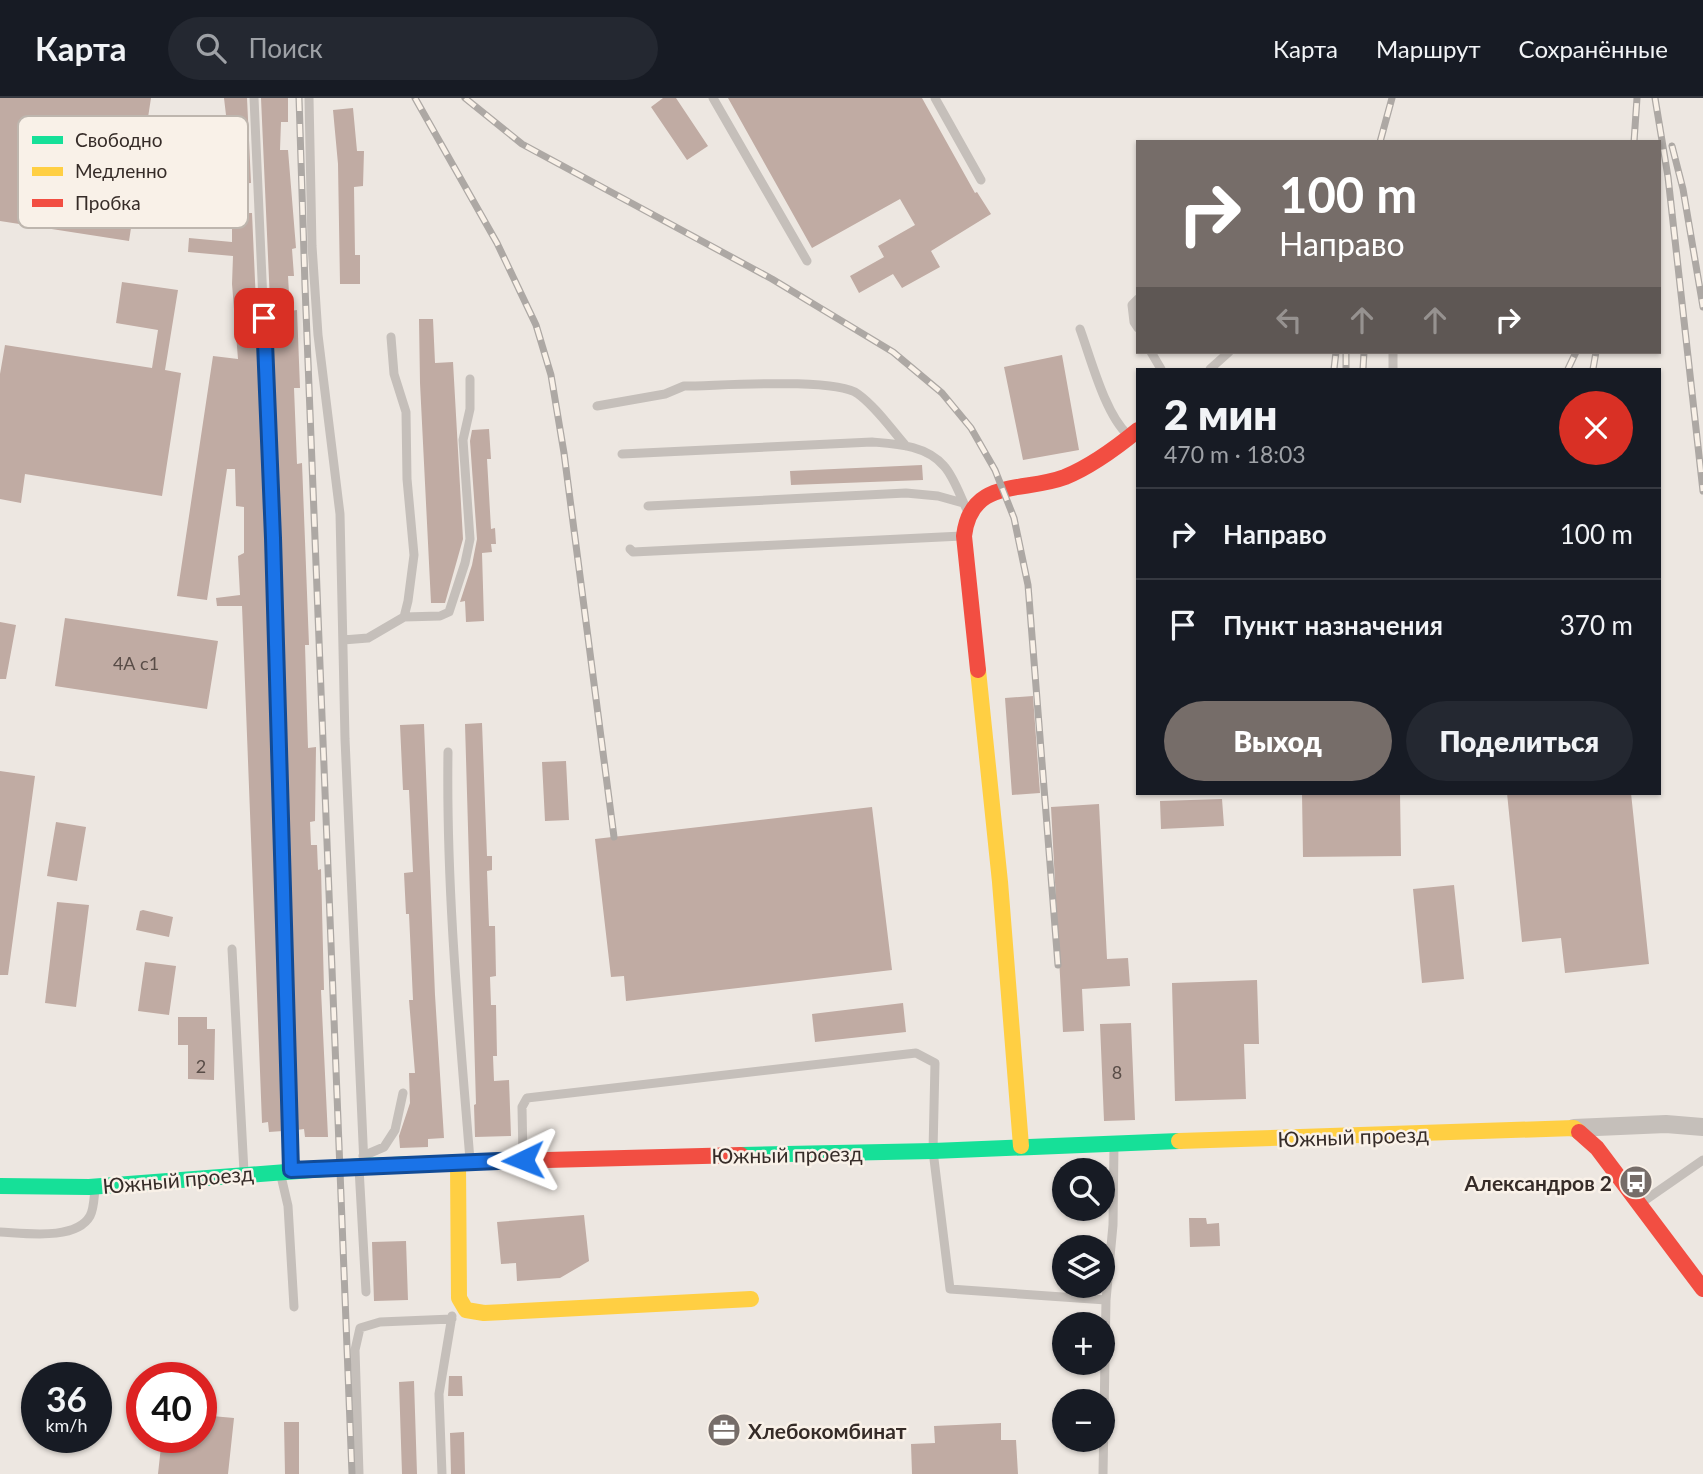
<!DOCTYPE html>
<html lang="ru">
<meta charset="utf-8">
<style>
:root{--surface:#171b24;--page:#242831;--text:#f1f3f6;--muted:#9ea1a6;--line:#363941;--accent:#766d69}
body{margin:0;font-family:Lato,sans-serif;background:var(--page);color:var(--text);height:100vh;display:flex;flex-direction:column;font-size:26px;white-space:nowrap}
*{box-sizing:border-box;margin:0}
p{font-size:23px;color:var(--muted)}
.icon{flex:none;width:38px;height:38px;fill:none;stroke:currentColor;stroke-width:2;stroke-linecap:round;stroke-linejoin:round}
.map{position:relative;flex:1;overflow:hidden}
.panel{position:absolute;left:1136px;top:270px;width:525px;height:427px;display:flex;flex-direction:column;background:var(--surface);border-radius:0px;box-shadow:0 2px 5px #0004}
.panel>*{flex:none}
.guide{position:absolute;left:1136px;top:42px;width:525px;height:214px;border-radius:0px;box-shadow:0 2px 5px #0004;background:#766d69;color:#fff;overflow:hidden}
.fabs{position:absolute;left:1052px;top:1060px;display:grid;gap:14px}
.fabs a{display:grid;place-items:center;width:63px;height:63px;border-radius:50%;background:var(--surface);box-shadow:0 2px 5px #0004;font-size:35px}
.speed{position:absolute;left:21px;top:1264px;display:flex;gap:14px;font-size:35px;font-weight:700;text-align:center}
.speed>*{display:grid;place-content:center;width:91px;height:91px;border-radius:50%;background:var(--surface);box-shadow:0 2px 5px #0004;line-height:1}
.speed small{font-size:18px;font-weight:400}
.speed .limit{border:10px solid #d22;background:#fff;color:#111}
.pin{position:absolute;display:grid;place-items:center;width:60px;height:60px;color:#fff;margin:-30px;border-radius:14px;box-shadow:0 4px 10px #0006}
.me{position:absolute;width:77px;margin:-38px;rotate:268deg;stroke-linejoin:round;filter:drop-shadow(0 0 5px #0008)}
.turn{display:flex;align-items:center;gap:24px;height:147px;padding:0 28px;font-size:32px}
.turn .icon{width:91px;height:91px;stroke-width:2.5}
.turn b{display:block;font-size:49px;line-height:60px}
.lanes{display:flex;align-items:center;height:66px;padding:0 28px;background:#0003;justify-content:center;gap:35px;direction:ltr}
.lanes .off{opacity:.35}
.round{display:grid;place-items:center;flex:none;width:74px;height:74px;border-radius:37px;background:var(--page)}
.overview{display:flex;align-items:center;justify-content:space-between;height:119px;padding:0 28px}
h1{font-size:42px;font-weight:800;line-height:52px}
.cta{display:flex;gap:14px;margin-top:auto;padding:14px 28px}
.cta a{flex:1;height:80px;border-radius:42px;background:var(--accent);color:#fff;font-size:28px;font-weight:800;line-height:80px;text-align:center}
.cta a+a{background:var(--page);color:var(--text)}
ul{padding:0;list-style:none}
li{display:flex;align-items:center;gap:21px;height:91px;padding:0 28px;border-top:2px solid var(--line)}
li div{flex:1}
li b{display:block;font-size:26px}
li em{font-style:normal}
header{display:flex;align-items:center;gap:42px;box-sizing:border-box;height:98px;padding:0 35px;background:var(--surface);border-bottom:2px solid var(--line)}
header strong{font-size:33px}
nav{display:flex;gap:38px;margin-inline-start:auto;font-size:24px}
.search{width:490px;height:63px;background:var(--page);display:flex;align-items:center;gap:18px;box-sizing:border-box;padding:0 24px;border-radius:38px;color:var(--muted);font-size:26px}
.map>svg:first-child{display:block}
</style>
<header>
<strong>Карта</strong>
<div class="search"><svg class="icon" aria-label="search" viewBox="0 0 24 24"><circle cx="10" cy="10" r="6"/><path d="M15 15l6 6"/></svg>Поиск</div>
<nav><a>Карта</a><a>Маршрут</a><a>Сохранённые</a></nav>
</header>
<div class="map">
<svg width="1703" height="1376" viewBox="0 0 1703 1376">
<rect width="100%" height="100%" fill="#ede7e1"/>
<path fill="#c0aba3" d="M0,0H151L129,143L0,123Z
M224,0H247L251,85L231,86L230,80L188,75L192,46L230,51Z
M261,0H288V24H281L280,52H288L296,150L292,151L294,178H288L290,213L297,212L300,290H294L297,366L302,365L309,547H305L308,650L316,649L315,723L310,724L311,747H317L318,772L321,771L324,892H321L328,1039H305L304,1031L297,1032L278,385Z
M663,0H676L708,48L687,62L651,9Z
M728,0H922L975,95L977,94L991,116L931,153L940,169L902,190L893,176L859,195L850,178L884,159L878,148L915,127L900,101L812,150Z
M353,10L357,53H364L363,88L354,89L355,157H360V186H340L338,66L333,12Z
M232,115H252L264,385L283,1033L269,1034L268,1024L262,1025L242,508H217L216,500L240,497L238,458L244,455V409L236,408L235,371H227L207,502L177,498L213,258L238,261L232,186L233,158L188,154L189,140L232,144Z
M122,184L178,192L165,272L181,275L162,398L25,376L21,405L0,401V276L5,247L152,270L158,232L116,225Z
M419,221H433L435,265L453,264L463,441L445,505H431L420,285Z
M1062,257L1079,352L1023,362L1004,269Z
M489,331L491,361H487L491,431L495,430L496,446H491L492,454L482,455L484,523L466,524L465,503L460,504L472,467L477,441L470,343L472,332Z
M922,367L923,382L791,387L790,373Z
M65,520L218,543L207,611L55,588Z
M0,524L16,527L6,581H0Z
M1033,598L1040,695L1012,697L1005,600Z
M482,625L487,758H492V772L487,773L489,828H495L496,878L490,879L491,907H496L497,958H493L494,983L509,982L511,1038L475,1039L474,1007L476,1006L465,626Z
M424,626L435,897L444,1040L428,1041V1049L400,1050L399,1038L410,1005L409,975H415L409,902H413L409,816H406L404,775L413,774L409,692H403L400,627Z
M566,663L569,722L545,723L542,664Z
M0,673L35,678L8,877H0Z
M1302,695H1400L1401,758L1303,759Z
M1507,695H1631L1649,866L1565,875L1561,840L1522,844Z
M1222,701L1224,728L1161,731L1160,703Z
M1099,706L1107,861L1128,860L1130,888L1082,891L1084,933L1063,934L1051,709Z
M872,709L892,872L626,903L624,878L611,879L595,741Z
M56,724L86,729L77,783L47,778Z
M1454,787L1464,881L1422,885L1413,791Z
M57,804L89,807L76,909L45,905Z
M143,812L173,819L169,839L136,832L140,813Z
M145,864L176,868L169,917L138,913Z
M1257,882L1259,946H1244L1246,1001L1175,1003L1172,885Z
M903,905L906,934L815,944L812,916Z
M178,919H207V931H215L214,982L188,981V947H178Z
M1131,925L1135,1022L1104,1023L1100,926Z
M584,1117L589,1163L560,1180L517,1183L516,1165L501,1166L497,1124Z
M1189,1120H1206L1207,1126L1219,1125L1220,1148L1190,1149Z
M406,1143L408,1202L374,1203L372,1144Z
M449,1278H462L463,1298H448Z
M414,1283L417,1376H402L399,1284Z
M201,1317L234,1320L228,1376H158L162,1339H201Z
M284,1324H299V1376H285Z
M1001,1325V1342H1016L1018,1376H912L911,1346L935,1345L934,1328Z
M464,1334L465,1376H451L450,1335Z"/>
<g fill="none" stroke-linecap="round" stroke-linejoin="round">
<path stroke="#c5bfba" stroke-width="9" d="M254,0L271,385L291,1070
M309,0L312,148L318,237L340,416L345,641L364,1067
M713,0L807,163
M935,0L981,82
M1138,201L1132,207L1134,224L1138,230
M1080,231C1091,261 1105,316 1128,337
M1151,254L1161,271
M1210,271L1229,254
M1393,271V254
M597,308L665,296L684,288C718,288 835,279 858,296C876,309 891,331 906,348
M622,356L872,344C896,346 926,347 944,368C954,379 960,398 967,412
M648,408L906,395L938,398L963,405
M630,451L633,454L962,438
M404,519L440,518L449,514L465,465L470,441L463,342L470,311V281
M343,542L368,540L404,519L408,503L414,457L407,381L406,314L394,276L391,239
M448,654C446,790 459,926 470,1062
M232,851L244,1074
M363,1058L384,1049L395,1032L403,995
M523,1060L522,1009L527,1000L916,955L935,965L933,1053L950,1191L1106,1202
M359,1070L366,1194
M281,1078L288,1108L294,1209
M1641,1105L1703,1062
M0,1134C24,1135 76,1143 90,1118C94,1111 94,1099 95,1091
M359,1376L355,1252L360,1230L380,1224L452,1221
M442,1376L439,1296L452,1218
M1103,1376L1106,1202L1113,1127L1114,1046"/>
<path stroke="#c5bfba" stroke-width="18" d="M1574,1030L1666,1026L1703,1029"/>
<path stroke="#16e098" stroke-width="16" d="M741,1057L933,1053L1179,1043
M0,1088L89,1089L364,1068L504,1063"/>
<path stroke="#ffcf43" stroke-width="16" d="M978,572L1000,784L1021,1048
M1179,1043L1574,1030L1579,1034
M458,1065L459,1200L466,1212L484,1215L751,1201"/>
<path stroke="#f24e42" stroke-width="16" d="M978,572L964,438C971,379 1023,395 1065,379C1092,368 1116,350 1138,332
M1579,1034L1597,1050L1703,1191
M504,1063L741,1057"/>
<defs>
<path id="rail" d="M299,0L305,188L352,1376
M415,0L497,145L536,227L551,277L564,355L614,739
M465,0L522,46L772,181L893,254L942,295L971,330L995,372L1014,420L1028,487L1058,867
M1655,0L1668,79L1703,393
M1380,44L1392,0
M1634,44L1637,0
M1672,48L1683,91L1703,209
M1346,254V271
M1334,271L1336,254
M1363,271L1364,254
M1568,271L1576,254
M1593,271L1596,254"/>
</defs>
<use href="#rail" stroke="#ada8a4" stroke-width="7"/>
<use href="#rail" stroke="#f9f1e8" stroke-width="4.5" stroke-dasharray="13" stroke-linecap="butt"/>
</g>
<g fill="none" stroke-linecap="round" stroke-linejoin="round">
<defs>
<path id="route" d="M264,220L273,440L291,1072L523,1062"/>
</defs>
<use href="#route" stroke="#114b97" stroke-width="18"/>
<use href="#route" stroke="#1a73e8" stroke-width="12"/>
</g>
<defs>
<symbol id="bus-disc" viewBox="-11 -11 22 22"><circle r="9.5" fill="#766d69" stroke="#f9f1e8"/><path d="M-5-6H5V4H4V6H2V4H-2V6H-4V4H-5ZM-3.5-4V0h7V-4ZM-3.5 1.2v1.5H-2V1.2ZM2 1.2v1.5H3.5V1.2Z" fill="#fff"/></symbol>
<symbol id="office-disc" viewBox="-11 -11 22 22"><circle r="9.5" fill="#766d69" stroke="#f9f1e8"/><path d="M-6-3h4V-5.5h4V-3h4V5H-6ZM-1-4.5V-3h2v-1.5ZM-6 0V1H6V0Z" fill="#fff"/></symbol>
</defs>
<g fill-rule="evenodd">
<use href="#bus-disc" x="1617" y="1065" width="38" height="38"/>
<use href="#office-disc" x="705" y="1313" width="38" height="38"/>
</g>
<g text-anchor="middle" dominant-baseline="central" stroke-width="5" stroke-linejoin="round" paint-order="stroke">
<g font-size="18" fill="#584c47">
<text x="136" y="565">4А с1</text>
<text x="201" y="968">2</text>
<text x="1117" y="974">8</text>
</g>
<g font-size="21" fill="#362c28" stroke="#f9f1e8">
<text transform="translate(1353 1038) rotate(-2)">Южный проезд</text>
<text transform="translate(787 1056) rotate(-1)">Южный проезд</text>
<text transform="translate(178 1081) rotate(-5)">Южный проезд</text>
</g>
<g font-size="21" font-weight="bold" fill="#362c28" stroke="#f9f1e8" text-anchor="end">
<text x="1612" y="1084">Александров 2</text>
<text x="748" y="1332" text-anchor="start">Хлебокомбинат</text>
</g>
</g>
<rect x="18" y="18" width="230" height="112" rx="10" fill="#f9f1e8" stroke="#beb6ae" stroke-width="2"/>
<rect x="32" y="38" width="31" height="8" fill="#16e098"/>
<rect x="32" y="69" width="31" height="9" fill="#ffcf43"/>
<rect x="32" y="101" width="31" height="8" fill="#f24e42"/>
<g font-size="19" fill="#362c28">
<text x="75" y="49">Свободно</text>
<text x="75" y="80">Медленно</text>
<text x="75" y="112">Пробка</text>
</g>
</svg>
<div class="fabs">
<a><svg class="icon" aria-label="search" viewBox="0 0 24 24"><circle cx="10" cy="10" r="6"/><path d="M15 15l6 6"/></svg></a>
<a><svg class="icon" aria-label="layers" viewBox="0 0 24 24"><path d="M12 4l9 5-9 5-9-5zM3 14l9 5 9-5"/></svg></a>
<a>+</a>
<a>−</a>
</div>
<div class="speed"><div>36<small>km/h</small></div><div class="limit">40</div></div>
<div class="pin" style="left:264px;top:220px;background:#d93025"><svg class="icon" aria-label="arrive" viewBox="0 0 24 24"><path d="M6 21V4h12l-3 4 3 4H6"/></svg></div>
<svg class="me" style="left:523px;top:1062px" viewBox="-20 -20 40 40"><path d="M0-17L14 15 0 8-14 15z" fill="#1a73e8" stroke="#fff" stroke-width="4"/></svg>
<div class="guide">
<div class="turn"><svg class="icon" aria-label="right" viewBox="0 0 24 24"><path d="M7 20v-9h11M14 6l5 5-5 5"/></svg><div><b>100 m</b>Направо</div></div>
<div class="lanes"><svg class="icon off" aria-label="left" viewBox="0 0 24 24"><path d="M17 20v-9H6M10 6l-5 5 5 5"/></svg><svg class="icon off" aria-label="ahead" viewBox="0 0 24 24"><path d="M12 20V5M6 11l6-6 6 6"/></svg><svg class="icon off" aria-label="ahead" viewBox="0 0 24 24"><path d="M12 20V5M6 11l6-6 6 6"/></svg><svg class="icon" aria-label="right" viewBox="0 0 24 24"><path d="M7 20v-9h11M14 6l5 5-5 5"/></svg></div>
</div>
<section class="panel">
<div class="overview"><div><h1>2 мин</h1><p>470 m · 18:03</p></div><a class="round" style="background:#d93025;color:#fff"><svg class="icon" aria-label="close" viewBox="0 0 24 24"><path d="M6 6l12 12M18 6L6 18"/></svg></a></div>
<ul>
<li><svg class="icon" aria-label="right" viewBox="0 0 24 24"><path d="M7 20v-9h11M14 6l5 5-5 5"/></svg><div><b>Направо</b></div><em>100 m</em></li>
<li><svg class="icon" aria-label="arrive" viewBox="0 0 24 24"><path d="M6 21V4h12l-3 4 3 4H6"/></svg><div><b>Пункт назначения</b></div><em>370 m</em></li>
</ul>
<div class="cta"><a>Выход</a><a>Поделиться</a></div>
</section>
</div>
